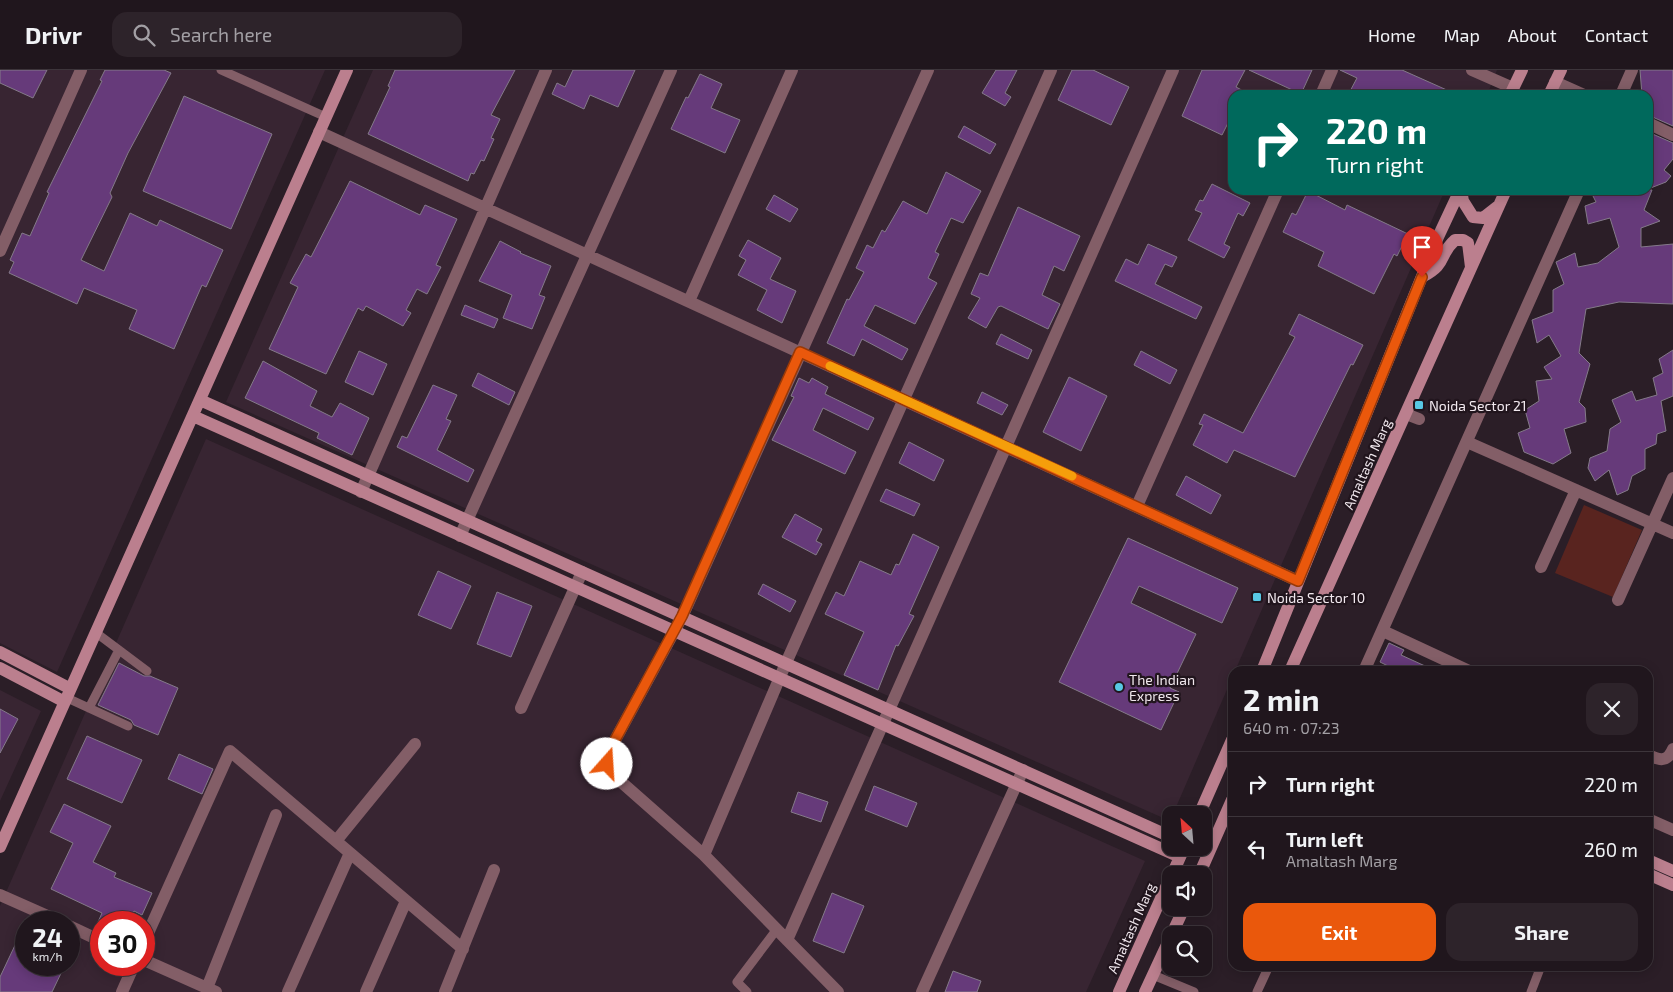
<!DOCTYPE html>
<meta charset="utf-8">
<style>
:root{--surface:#20161d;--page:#2d232a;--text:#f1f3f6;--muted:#a29fa4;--line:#3d353b;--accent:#ea580c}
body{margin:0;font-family:"Exo 2",sans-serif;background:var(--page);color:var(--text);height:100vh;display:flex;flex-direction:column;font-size:19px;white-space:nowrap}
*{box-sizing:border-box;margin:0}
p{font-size:16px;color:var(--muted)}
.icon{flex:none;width:28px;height:28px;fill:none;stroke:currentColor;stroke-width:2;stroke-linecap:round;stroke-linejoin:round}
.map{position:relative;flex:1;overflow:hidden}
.side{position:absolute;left:1228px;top:596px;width:425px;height:305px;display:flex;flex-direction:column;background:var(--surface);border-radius:15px;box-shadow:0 2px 12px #0003,0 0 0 1px var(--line)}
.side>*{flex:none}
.banner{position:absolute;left:1228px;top:20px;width:425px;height:105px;border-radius:15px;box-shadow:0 2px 12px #0003,0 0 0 1px var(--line);background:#00695c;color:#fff;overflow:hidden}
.needle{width:32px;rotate:334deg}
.tools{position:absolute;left:1162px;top:736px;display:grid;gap:10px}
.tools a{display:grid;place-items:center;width:50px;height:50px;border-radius:10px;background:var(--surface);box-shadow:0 2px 12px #0003,0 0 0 1px var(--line);font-size:25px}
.speed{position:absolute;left:15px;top:841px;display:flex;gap:10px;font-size:25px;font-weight:700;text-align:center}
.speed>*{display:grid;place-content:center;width:65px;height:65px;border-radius:50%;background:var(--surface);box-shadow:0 2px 12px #0003,0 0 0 1px var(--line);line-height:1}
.speed small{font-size:12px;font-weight:400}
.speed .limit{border:8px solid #d22;background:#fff;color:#111}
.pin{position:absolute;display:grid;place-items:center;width:42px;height:42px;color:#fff;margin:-51px -21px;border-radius:50% 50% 50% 0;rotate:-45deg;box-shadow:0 0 5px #0007}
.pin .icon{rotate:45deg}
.me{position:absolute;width:55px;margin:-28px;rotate:19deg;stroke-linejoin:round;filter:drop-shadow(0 0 4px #0008)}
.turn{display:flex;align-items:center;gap:18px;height:105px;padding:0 15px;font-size:22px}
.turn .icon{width:65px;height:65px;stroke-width:2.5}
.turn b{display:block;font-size:35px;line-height:42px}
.round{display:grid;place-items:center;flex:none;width:52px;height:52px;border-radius:15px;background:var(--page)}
.head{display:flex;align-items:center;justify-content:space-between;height:85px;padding:0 15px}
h1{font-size:30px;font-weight:700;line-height:38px}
.action{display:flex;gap:10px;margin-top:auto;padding:10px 15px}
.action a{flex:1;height:58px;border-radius:15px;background:var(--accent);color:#fff;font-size:20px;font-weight:700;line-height:58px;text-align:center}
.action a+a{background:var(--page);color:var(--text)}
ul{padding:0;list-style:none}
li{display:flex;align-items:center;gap:15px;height:65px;padding:0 15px;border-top:1px solid var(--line)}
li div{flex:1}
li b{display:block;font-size:19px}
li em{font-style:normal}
header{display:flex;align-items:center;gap:30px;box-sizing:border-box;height:70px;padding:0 25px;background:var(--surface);border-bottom:1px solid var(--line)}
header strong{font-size:24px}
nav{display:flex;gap:28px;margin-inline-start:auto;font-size:18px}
.search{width:350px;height:45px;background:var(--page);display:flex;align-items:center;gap:12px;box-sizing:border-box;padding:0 18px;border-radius:15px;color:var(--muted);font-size:19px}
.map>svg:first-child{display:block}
</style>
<header>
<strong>Drivr</strong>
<div class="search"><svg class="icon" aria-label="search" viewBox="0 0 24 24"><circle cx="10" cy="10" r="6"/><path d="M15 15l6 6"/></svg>Search here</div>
<nav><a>Home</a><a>Map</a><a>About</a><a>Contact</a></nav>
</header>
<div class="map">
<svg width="1673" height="922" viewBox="0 0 1673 922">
<rect width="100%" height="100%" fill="#2b1e27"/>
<path fill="#382532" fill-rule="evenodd" d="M0,0H325L57,602L0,573Z
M373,0H1497L1487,25H1232V120H1445L1235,601H1232V608L1170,751L226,332Z
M206,369L1145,791L1086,922H0V836ZM26,852H69V895H26ZM101,852H144V895H101Z
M0,620L41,641L0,731Z"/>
<path fill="#59241f" d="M1584,435L1642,460L1613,527L1555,503Z"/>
<path fill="#663a7a" stroke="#847a89" d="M0,0H47L33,28L0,13Z
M105,0H164L171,3L128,83L110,123L112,127L81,190L104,201L130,143L157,156L160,150L223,180L206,217L202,215L174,279L129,259L137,240L84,218L77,234L9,203L14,192L10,190L22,163L30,166L49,123L47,122L102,11L100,10Z
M395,0H515L491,45L500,49L491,68L494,69L484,91L481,90L474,104L471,103L468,111L368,64L390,17L388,16Z
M573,0H635L618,37L590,25L584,39L552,24L557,13L565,17Z
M996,0H1017L1005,23L1011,27L1005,36L982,23Z
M1072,0H1093L1129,17L1111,55L1058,30Z
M1202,0H1245L1236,17L1251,25H1232V56L1228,53L1222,65L1182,46Z
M1249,0H1312L1301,24Z
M1340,0H1402L1458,25H1348L1357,8Z
M1640,0H1673V56L1648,45V25H1642Z
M700,4L722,14L711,38L740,50L725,83L671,59L686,27L688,28Z
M184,26L272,64L231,159L143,121Z
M964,56L996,74L990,84L958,67Z
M1648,62L1673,73V89L1664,100L1671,106L1666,112L1648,119Z
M946,102L981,121L963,153L951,148L935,182L939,184L928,208L937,213L932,222L915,254L875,235L864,256L908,279L902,290L862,269L854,286L827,273L847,229L849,230L864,202L856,198L867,175L873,178L882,160L885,162L903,131L927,144Z
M350,111L420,145L425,135L457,149L436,195L441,197L427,224L417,219L406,240L411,243L403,256L366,236L363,241L358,238L326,304L269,279L298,217L290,213L306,184L311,187Z
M1212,114L1250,133L1243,146L1238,143L1224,174L1230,177L1224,188L1188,170L1202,143L1195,140L1200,130L1203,131Z
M1590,120H1652L1644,140L1660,151L1641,158V177L1673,174V234L1619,232L1586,239L1579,283L1590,294L1579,332L1585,338L1586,352L1564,359L1571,383L1553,394L1524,382L1518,363L1530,358L1525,340L1539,331L1536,311L1552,309L1544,297L1561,286L1549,265L1537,273L1532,250L1553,242V220L1564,214L1556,192L1575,183L1578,197L1598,193L1619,177L1610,148L1588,154L1585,136L1596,132Z
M1308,121L1345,140L1347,135L1408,164L1397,186L1394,184L1374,224L1318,196L1324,182L1283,162L1292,143L1296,145Z
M774,125L798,139L790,152L766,139Z
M1018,137L1080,166L1064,201L1054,196L1042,225L1060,234L1048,259L1001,236L998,237L986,258L968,248L980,228L971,224L980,203L988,206Z
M748,170L781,188L770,209L796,221L782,253L757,240L767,220L738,205L746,190L739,186Z
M500,171L521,182L520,183L551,196L539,225L545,227L532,259L503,248L512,225L479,211Z
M1148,174L1177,187L1172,197L1165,194L1155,214L1202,237L1196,249L1115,211L1126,189L1138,195Z
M465,235L498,249L494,258L461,245Z
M1299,244L1363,275L1353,295L1351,294L1295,407L1234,380L1227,393L1193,375L1203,355L1199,354L1204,344L1243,363L1295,267L1289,264Z
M1001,264L1032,280L1028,289L996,274Z
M1673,280V326L1661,331L1666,361L1657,364L1656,374L1645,379V399L1632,406L1628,420L1617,425L1609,400L1595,411L1588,398L1590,388L1607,381L1610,359L1621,352L1612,330L1632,321L1636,331L1657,325L1653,308L1663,303L1659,289Z
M359,281L387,294L373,325L345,312Z
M1141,281L1177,300L1170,314L1134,295Z
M263,291L317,321L310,336L332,347L340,333L369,348L352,385L317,368L319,363L245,328Z
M478,303L515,322L509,335L472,316Z
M1069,307L1107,326L1081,381L1043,362Z
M799,308L809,313L812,308L828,317L825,324L874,348L868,360L823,338L813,360L856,382L845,404L772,370L794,327L791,326Z
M433,315L457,325L446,349L451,351L437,380L474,400L468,412L397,377L402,366L407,368Z
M982,322L1008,335L1002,345L977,333Z
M909,372L944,390L934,411L899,393Z
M1186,406L1221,425L1211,444L1176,425Z
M886,419L920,434L914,446L880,431Z
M795,444L822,459L816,471L822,474L816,485L782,467Z
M913,464L939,477L909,544L914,546L898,576L896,575L878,620L844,605L864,562L825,544L836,522L844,526L860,491L891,505L896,494L899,495Z
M1128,468L1238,518L1222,553L1139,516L1131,533L1196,564L1170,618L1179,622L1161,660L1059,612Z
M438,501L471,516L451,559L418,545Z
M763,514L796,531L790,542L758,524Z
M497,522L532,536L511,587L477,574Z
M1389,573L1404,580L1401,585L1436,601H1389L1390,597L1380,592Z
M119,593L144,606H150L178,618L158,665L134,655L131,650L98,635Z
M0,639L18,649L0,683Z
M87,666L142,690L122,733L67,709Z
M179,684L213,699L202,724L168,709Z
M874,716L917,733L907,757L865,740Z
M798,722L828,732L821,752L791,742Z
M64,734L111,756L93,792L116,803L114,807L152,823L142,845L134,841L129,852H98L102,843L51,819L73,773L50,762Z
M832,823L864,836L844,883L813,871Z
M26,852V895H65L52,922H0V907Z
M953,901L981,911L977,922H945Z"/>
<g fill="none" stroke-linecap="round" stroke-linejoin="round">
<path stroke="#835e67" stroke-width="9" d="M221,0L326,47
M95,562L147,601
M65,627L128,656
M89,638L119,580
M1153,905L1194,922
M747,922L737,912L777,859
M1257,922L1269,896
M1531,922L1541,896"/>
<path stroke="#835e67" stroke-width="12" d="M1472,0L1513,18
M1555,12L1584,25
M1321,25L1332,0
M1621,25L1632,0
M1648,53L1673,65
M319,62L1298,511
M0,181L81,0
M689,231L792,0
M1406,344L1419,349
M1467,372L1673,463
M361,422L546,0
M1137,436L1278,120
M460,466L671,0
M1541,497L1576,420
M1618,530L1673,408
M1383,561L1469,601
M1364,601L1579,120
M521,638L582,502
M1648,685C1659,690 1667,693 1673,679
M1648,749L1673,760
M336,771L415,674
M704,785L786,593L1051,0
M0,825L61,852
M69,856L101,871
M787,870L1173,0
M144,872L230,681L463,879
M144,890L216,922
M207,918L276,745
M122,922L134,895
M288,922L350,783
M366,922L406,831
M445,922L494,800
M838,922L704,785L611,703L607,694L608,683L682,547L928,0
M922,922L1023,700"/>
<path stroke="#bb7f8e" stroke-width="12" d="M1510,25L1522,0
M1549,25L1561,0
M1461,120L1463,131L1473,147L1483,148L1497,137
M1422,207C1448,194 1438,185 1455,170H1463L1468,173L1471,197
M200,330L1171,767
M193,346L1180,787
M0,582L69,618
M0,598L63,631
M1262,601L1438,167L1460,120
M1290,601L1506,120
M1199,745L1232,670
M0,777L347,0
M1648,790L1673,801
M1648,804L1673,815
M1172,805L1184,778
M1199,805L1232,730
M1119,922L1171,806
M1145,922L1184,838"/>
</g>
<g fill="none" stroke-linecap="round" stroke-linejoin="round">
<defs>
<path id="route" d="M607,694L608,683L682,546L800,282L1298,511L1422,207"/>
</defs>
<use href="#route" stroke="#983908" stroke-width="12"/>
<use href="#route" stroke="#ea580c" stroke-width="9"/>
<path stroke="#f59e0b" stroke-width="9" d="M830,296L1072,406"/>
</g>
<g fill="#58c8e4" stroke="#21151d" stroke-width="2">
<rect x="1414" y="330" width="10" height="10" rx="2.5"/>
<rect x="1252" y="522" width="10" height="10" rx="2.5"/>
<circle cx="1119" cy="617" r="5"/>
</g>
<g text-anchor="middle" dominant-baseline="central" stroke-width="4.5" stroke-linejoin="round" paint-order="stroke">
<g font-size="14" fill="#f1e8ee" stroke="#21151d" text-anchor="start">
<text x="1429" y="335">Noida Sector 21</text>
<text x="1267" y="527">Noida Sector 10</text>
<text x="1129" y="609">The Indian<tspan x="1129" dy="16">Express</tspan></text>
</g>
<g font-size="14" fill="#f1e8ee" stroke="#21151d">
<text transform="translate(1367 394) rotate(-66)">Amaltash Marg</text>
<text transform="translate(1131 858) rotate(-66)">Amaltash Marg</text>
</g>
</g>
</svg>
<div class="tools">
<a><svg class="needle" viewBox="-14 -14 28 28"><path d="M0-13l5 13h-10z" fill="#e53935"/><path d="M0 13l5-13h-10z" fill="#a29fa4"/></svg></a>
<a><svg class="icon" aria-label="sound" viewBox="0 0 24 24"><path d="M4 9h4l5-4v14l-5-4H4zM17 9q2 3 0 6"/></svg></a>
<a><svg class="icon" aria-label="search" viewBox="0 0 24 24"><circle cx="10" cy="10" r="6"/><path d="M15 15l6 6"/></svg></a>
</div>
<div class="speed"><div>24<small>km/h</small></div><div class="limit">30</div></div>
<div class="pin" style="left:1422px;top:207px;background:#d93025"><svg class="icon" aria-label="arrive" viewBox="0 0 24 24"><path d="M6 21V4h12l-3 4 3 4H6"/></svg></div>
<svg class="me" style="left:607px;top:694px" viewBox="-20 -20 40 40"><circle r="19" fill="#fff"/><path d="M0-13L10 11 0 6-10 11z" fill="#ea580c"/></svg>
<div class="banner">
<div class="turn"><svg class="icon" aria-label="right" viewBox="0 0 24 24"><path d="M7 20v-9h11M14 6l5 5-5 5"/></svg><div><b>220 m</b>Turn right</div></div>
</div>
<section class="side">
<div class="head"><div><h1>2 min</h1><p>640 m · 07:23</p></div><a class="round"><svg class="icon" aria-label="close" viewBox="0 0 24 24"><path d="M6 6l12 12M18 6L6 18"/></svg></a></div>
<ul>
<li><svg class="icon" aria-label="right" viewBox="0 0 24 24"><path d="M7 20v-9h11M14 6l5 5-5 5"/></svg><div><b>Turn right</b></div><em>220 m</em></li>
<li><svg class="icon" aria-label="left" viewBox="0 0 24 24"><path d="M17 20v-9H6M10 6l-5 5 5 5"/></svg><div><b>Turn left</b><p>Amaltash Marg</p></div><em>260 m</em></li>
</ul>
<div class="action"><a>Exit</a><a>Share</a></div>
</section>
</div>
